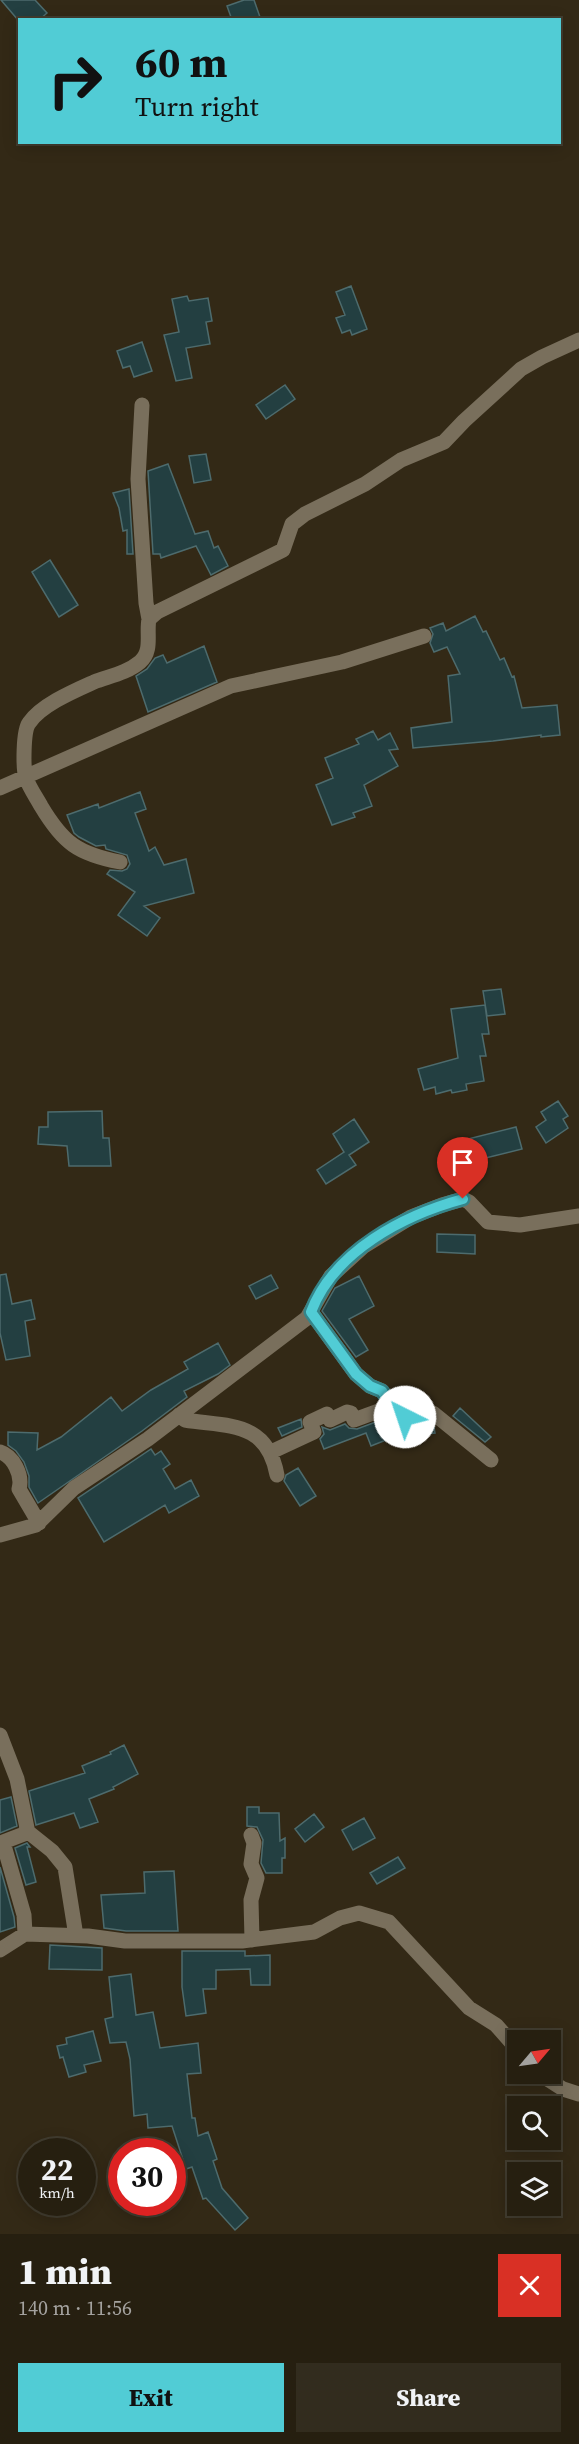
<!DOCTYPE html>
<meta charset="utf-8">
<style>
:root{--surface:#261f10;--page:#322c1e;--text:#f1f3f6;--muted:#a4a29f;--line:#423d30;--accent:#51ccd5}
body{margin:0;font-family:"Source Serif 4",serif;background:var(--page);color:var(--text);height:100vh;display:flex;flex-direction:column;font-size:22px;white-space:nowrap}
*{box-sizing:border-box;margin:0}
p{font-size:20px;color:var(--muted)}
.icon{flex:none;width:33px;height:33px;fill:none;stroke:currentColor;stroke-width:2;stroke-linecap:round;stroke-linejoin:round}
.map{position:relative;height:2234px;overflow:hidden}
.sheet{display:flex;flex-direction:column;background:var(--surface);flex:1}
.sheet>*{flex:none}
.banner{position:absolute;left:18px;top:18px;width:543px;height:126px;border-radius:0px;box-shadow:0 3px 15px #0003,0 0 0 2px var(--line);background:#51ccd5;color:#111;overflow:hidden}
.needle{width:39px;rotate:61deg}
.controls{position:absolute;left:507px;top:2030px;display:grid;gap:12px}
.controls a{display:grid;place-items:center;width:54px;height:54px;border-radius:0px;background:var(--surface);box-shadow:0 3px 15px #0003,0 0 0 2px var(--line);font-size:30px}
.speed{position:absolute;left:18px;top:2138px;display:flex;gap:12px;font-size:30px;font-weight:700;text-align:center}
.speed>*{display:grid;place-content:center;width:78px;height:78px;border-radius:50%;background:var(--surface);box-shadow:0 3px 15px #0003,0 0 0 2px var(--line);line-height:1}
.speed small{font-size:15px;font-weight:400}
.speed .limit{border:9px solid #d22;background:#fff;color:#111}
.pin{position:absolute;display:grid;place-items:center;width:51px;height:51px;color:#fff;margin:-62px -26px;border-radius:50% 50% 50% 0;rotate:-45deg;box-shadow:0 0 6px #0007}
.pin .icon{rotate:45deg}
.me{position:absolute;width:66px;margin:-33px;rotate:319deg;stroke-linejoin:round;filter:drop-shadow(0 0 4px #0008)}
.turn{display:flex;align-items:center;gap:21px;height:126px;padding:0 18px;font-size:27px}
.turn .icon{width:78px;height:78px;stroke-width:2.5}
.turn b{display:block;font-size:42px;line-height:51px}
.round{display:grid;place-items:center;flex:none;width:63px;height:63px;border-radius:0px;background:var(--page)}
.headline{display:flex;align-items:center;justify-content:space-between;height:102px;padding:0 18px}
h1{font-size:36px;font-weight:800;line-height:45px}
.button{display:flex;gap:12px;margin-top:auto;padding:12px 18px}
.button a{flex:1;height:69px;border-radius:0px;background:var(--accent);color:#111;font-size:24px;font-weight:800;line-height:69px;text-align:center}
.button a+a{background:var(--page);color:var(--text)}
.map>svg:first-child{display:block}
</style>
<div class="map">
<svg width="579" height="2234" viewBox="0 0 579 2234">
<rect width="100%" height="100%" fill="#332916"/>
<path fill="#233f41" stroke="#4d6b6d" stroke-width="1.5" d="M1,0H35L47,13L39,20H18Z
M244,0H254L261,20H232L227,6Z
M351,286L367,329L352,335L350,330L342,333L336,318L345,315L336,292Z
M187,296L189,301L208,298L212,321L206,322L210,344L186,348L192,378L176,381L164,335L179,332L172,299Z
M142,342L152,371L134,377L130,366L123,368L117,351Z
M285,385L295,399L266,419L256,405Z
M206,454L211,480L194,483L189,456Z
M168,464L195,534L208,531L214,548L218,546L228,566L211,575L196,546L161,558L160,554H153L148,471Z
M129,489L133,554H127V530L123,531L119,508L113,493Z
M50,560L78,605L59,617L32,572Z
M475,616L483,632L486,631L500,660L504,658L512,677L514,676L522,708L557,705L560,735L541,737V735L493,741L413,748L411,728L452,722L448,676L460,674L447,647L434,652L430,643L433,634L430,628L443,623L446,631Z
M204,646L217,682L148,712L136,676L147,669L155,658L163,655L167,663Z
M373,731L378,740L390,733L398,749L389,750L398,766L364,785L372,806L353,813L355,817L332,825L316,785L333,778L325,758L359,744L356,739Z
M140,792L146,809L135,813L149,851L155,847L164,865L186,859L194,893L144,906L160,918L147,936L118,915L135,892L107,874L110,870L122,871L127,869L130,864L127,855L106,849L105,845L96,846L79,837L74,833L67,815L98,804L99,808Z
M501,989L505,1014L487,1016L483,991Z
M485,1005L489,1034H482L486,1056H480L484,1081L466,1084L467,1090L452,1093L451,1090L436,1094L435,1087L424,1090L418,1069L458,1058L451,1009Z
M558,1101L568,1116L563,1119L568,1128L546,1143L536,1127L546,1120L541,1112Z
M102,1111L103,1138H109L111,1166H69L67,1146L38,1144L39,1127H48V1112Z
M354,1119L369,1142L349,1155L356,1165L326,1184L317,1170L344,1152L333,1134Z
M516,1127L522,1149L465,1163L460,1141Z
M437,1234L475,1235V1254L437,1252Z
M6,1274L12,1304L31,1300L35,1319L25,1321L30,1356L6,1360L0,1333V1275Z
M271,1275L278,1288L256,1299L249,1286Z
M359,1276L374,1306L349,1319L368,1350L356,1357L322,1311L335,1288Z
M218,1343L230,1365L218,1374L184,1391L187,1397L142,1431L38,1503L29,1487V1476L24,1462L16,1451L8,1445V1432L38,1433L37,1450L61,1437L111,1397L122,1411L151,1390L188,1369L184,1362Z
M460,1408L491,1437L485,1442L453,1416Z
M389,1417L396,1436L371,1446L366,1433L324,1449L320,1439L324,1434L322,1427L330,1430L345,1424L349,1428L357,1429Z
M301,1419L302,1427L282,1436L278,1428Z
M430,1423L434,1427L435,1433L411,1436L410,1426Z
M151,1449L155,1455L161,1451L170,1464L163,1469L175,1489L191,1480L199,1496L169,1513L165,1505L104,1542L78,1498Z
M298,1468L316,1496L300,1506L284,1481L286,1475Z
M124,1745L138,1774L113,1787L114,1789L89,1799L98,1822L80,1828L74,1813L36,1825L29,1791L85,1773L82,1766L111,1754L110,1752Z
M11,1797L17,1826L0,1833V1800Z
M247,1807H259V1813H279L280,1841L285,1838V1858H282V1873H266L261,1863L263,1840L257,1827L247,1826Z
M314,1814L324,1827L305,1842L295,1829Z
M364,1818L375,1838L353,1850L342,1830Z
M27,1843L30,1847H27L36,1882L26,1885L15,1848Z
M398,1857L405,1868L377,1884L370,1873Z
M0,1867L14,1917L15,1927L0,1932Z
M174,1871L178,1931H126L104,1928L101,1895L145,1893L144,1872Z
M50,1945L102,1948V1970L49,1969Z
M182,1951H245V1956L270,1955V1985H251L250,1969L216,1970V1989H203L206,2013L186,2016L182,1987Z
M131,1974L136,2015L153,2012L160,2048L198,2043L201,2073L187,2074L192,2118H195L198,2136L208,2132L217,2159L213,2161L222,2188L248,2218L235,2230L206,2198L203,2199L192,2167L186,2169L172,2126L148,2128L147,2114L134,2116L130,2059L126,2042L110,2043L105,2019L113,2017L109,1977Z
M93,2031L101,2061L84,2065L86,2072L69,2077L63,2057L60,2058L57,2046L67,2044L66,2038Z"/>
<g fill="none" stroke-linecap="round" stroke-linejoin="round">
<path stroke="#796f5c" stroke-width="15" d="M142,405L138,479L146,603L149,619
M0,788L231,686L342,662L424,636
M120,862C78,854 63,843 41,806C36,797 29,787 26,778C23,769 23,731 29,723C41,705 74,691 94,682C110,676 127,673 140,662C153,651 146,633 149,619L157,612L283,550L292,524L305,514L365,484L401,460L444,442L464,421L521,369L542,357L579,340
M311,1312L356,1374L370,1386L382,1391L399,1414L405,1417L433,1413L491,1460
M179,1415L185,1420C227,1427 267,1420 277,1475
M0,1452C13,1456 23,1475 19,1489L39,1523
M271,1452L314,1432L310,1422L327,1414L330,1420L347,1412L351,1413L354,1420L392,1406
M0,1535L36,1525L74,1488L148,1439L307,1318L331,1276L364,1246L411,1217L442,1205L463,1199L469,1202L488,1222L520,1225L579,1216
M0,1735L17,1779L27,1828L24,1834L3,1842L24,1915L25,1934L0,1950
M27,1831L52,1851L65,1867L76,1936
M251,1835L254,1843L251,1864L257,1878L251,1900L252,1940
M25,1934L88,1936L125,1941H242L314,1932L340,1918L359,1913L389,1922L469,2008L496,2025L518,2050
M538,2073L563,2089L579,2094"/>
</g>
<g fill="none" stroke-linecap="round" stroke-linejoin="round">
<defs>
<path id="route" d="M405,1417L392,1406L382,1391L370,1386L356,1374L311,1312C334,1251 404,1215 463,1199"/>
</defs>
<use href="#route" stroke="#35858a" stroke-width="15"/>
<use href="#route" stroke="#51ccd5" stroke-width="10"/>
</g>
</svg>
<div class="controls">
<a><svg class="needle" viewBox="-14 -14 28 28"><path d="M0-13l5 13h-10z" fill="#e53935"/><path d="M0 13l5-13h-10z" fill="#a4a29f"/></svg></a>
<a><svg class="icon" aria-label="search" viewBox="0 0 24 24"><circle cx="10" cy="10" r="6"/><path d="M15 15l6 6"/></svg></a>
<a><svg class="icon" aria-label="layers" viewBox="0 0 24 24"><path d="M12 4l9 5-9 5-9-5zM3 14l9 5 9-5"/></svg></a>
</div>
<div class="speed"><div>22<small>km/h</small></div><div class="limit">30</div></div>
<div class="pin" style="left:463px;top:1199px;background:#d93025"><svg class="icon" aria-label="arrive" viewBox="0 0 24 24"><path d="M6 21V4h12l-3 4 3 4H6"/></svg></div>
<svg class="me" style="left:405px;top:1417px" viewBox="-20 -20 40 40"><circle r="19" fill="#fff"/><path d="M0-13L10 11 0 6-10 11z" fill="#51ccd5"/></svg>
<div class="banner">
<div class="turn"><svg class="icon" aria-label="right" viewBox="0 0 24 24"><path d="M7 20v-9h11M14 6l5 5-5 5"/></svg><div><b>60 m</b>Turn right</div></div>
</div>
</div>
<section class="sheet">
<div class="headline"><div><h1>1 min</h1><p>140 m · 11:56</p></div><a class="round" style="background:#d93025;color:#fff"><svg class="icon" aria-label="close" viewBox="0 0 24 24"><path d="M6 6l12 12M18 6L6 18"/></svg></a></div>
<div class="button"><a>Exit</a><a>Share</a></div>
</section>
